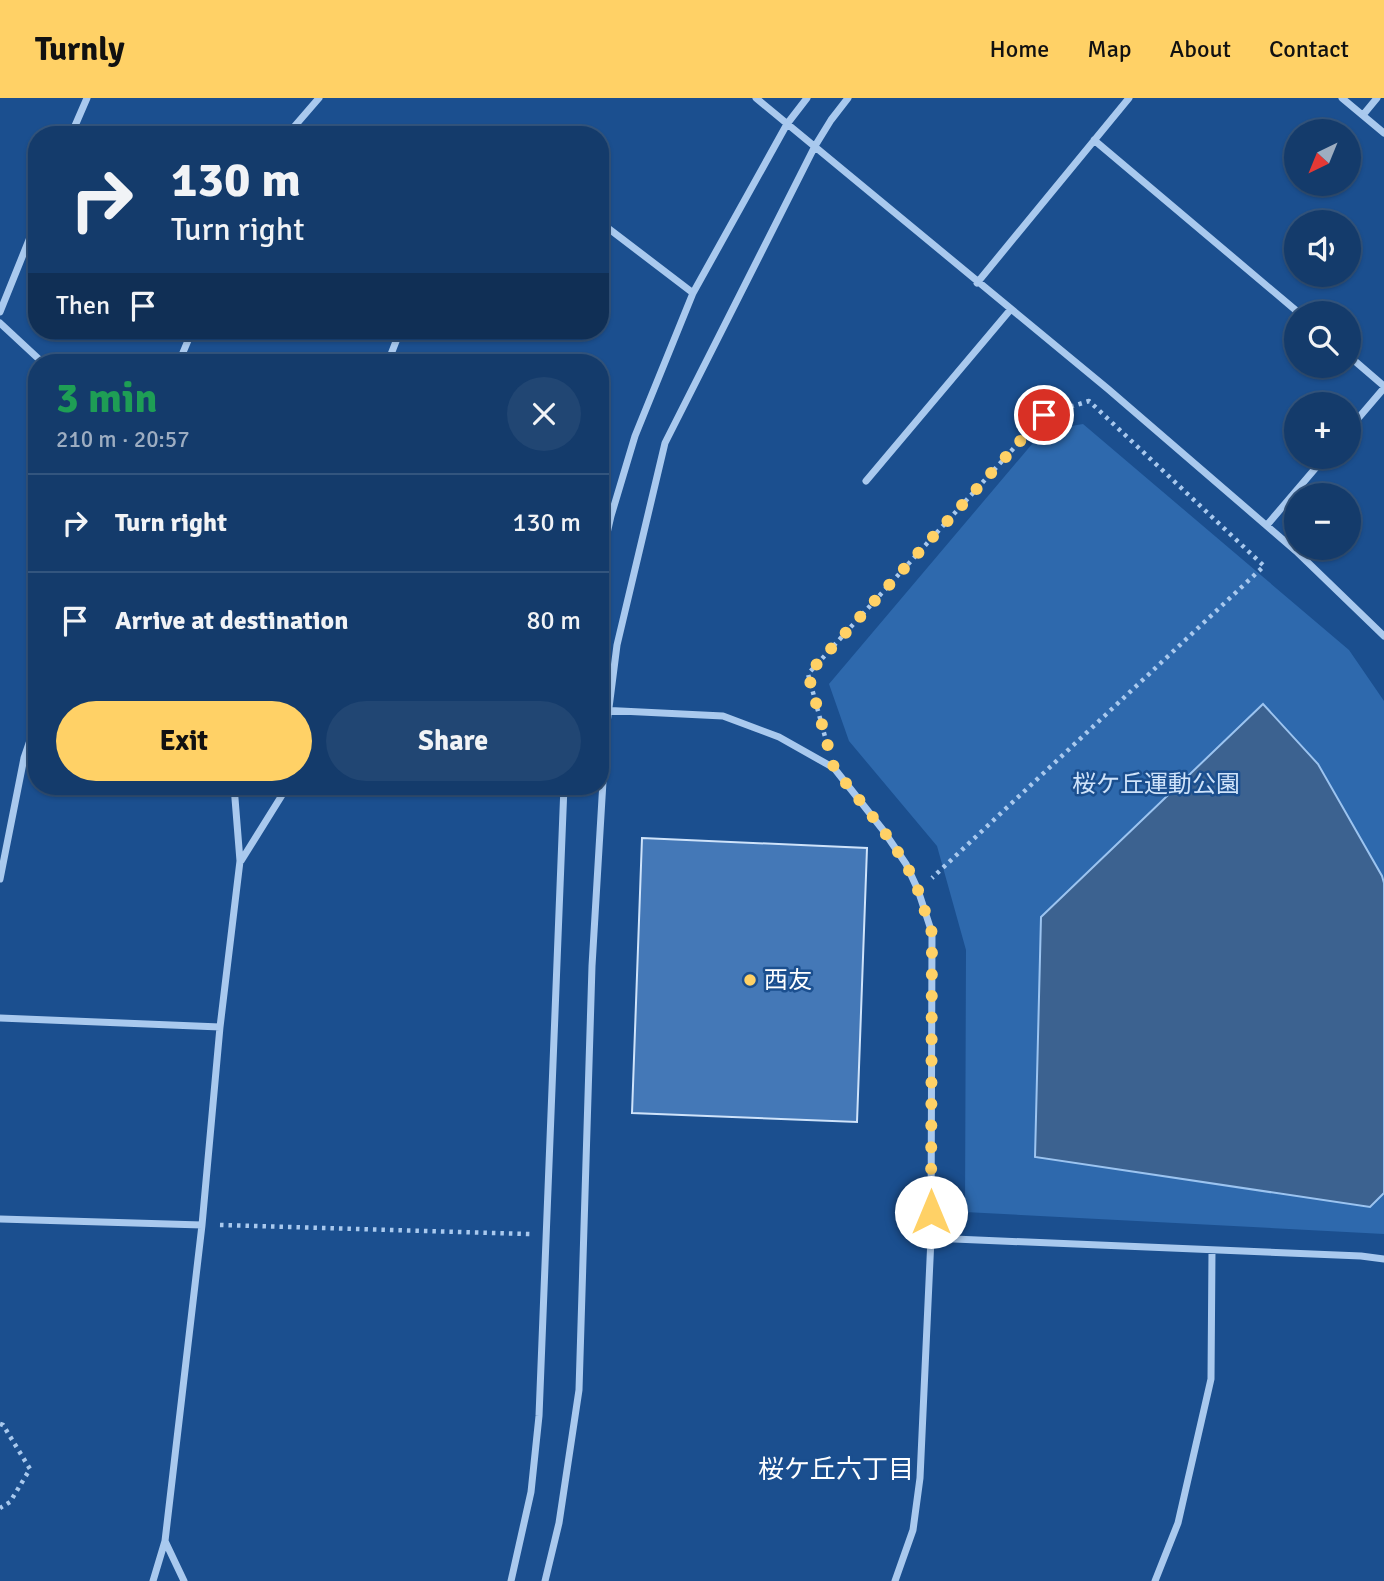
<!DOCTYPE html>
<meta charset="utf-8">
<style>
:root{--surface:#143b6b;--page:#214673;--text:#f1f3f6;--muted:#9dadc1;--line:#33557e;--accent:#ffd166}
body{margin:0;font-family:Signika,"Noto Sans JP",sans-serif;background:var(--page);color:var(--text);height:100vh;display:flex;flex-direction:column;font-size:26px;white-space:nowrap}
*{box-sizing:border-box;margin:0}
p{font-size:23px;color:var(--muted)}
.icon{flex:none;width:38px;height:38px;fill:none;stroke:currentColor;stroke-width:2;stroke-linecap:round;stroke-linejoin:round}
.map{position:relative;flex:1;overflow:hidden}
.drawer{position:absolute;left:28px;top:256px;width:581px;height:441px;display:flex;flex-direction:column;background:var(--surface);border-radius:28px;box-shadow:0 2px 5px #0004,0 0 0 2px var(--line)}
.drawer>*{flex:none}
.banner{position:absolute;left:28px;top:28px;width:581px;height:214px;border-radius:28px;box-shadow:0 2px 5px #0004,0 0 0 2px var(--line);background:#143b6b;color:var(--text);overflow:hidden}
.needle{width:46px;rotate:223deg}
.tools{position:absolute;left:1284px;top:21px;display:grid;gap:14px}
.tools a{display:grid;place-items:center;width:77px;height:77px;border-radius:50%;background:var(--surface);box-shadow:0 2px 5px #0004,0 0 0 2px var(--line);font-size:35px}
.pin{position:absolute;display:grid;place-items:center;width:60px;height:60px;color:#fff;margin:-30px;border:4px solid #fff;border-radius:50%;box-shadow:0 2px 7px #0007}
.me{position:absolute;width:77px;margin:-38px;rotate:0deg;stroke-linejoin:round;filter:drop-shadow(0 0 5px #0008)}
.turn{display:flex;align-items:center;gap:24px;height:147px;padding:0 28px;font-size:32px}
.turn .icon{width:91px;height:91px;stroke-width:2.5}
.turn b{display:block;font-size:49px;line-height:60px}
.then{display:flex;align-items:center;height:66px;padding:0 28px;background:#0003;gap:14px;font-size:26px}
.round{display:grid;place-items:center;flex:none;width:74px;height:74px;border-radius:37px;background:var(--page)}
.head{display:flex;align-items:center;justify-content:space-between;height:119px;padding:0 28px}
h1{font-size:42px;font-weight:700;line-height:52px;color:#1e9e55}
.action{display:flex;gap:14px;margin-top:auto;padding:14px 28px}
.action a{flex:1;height:80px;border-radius:42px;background:var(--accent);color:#111;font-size:28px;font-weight:700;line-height:80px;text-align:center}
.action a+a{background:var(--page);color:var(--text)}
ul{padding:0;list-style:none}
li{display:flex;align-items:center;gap:21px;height:98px;padding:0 28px;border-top:2px solid var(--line)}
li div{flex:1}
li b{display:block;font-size:26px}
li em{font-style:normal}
header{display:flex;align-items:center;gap:42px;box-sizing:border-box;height:98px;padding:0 35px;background:var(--accent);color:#111}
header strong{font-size:33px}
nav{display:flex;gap:38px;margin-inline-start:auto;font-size:24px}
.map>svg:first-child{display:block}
</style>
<header>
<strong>Turnly</strong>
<nav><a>Home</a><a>Map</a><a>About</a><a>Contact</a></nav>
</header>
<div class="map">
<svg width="1384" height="1483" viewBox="0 0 1384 1483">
<rect width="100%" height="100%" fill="#1b4f8f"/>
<path fill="#2e69ad" d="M1083,326L1349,552L1384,603V1136L965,1114L966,852L937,748L849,643L829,586L1043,333Z"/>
<path fill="#3c6290" stroke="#9cc4f0" stroke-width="2" d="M1263,606L1318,666L1382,778L1384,785V1095L1370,1109L1035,1059L1041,819Z"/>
<path fill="#4478b7" stroke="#cfe3fa" stroke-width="2" d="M642,740L867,750L857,1024L632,1015Z"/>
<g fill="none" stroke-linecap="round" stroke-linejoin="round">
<path stroke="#a9c9ee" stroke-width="4.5" stroke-dasharray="3.5 5" stroke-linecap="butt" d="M827,646L808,576L1044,317L1089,303L1264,468L932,780
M220,1127L530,1136
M0,1326L3,1327L30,1371L10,1404L0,1410"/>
<path stroke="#a9c9ee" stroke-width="7" d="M756,0L1108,291L1296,453L1384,538
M1342,0L1384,35
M1363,17L1377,0
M71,37L87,0
M287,37L319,0
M1094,42L1299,215
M600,124L693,195
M977,185L1129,0
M0,214L37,122
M0,225L42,264
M1349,258L1384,288
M179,264L192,233
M388,264L400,233
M1349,331L1384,290
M866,383L1011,211
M1267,427L1325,359
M600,466L611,418L635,338L693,195L787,26L807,0
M600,612L723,618L779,639L834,670L883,732L906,766L918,792L932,835L931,1140L920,1380L913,1432L895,1483
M241,763L284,694L291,688
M0,781L24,660L37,622
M0,920L220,929
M0,1121L202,1127
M931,1140L1361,1158L1384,1161
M153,1483L165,1443
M184,1483L165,1443L202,1127L220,929L240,763L234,688
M511,1483L531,1394L539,1318L564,688
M545,1483L559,1425L579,1292L592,868L606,633L617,547L665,345L815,48L831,22L848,0
M1155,1483L1178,1425L1211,1281L1212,1153"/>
</g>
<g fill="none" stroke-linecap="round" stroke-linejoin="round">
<path stroke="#ffd166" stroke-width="12" stroke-dasharray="0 21.6" d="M931,1114L932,835L918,792L906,766L883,732L834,670L808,576L1044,317"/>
</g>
<circle fill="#ffd166" stroke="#1b4f8f" stroke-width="2.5" cx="750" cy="882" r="7"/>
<g text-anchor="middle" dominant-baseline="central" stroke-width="5" stroke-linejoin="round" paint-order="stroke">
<g font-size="24" fill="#cfe3fa" stroke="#1b4f8f">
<text x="1156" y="686">桜ケ丘運動公園</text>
</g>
<g font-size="24" fill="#fff" stroke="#1b4f8f" text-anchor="start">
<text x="764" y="882">西友</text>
</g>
<g font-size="26" fill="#fff" stroke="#1b4f8f">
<text x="836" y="1372">桜ケ丘六丁目</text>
</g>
</g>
</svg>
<div class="tools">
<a><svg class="needle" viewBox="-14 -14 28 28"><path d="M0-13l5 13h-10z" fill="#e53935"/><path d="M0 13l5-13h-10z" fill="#9dadc1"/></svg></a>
<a><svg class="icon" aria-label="sound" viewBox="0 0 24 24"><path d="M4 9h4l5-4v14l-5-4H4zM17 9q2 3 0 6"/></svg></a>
<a><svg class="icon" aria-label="search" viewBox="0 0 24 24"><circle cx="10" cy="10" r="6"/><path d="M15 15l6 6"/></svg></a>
<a>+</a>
<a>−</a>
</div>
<div class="pin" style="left:1044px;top:317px;background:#d93025"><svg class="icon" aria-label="arrive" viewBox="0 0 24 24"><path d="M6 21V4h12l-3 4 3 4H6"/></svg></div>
<svg class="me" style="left:931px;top:1114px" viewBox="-20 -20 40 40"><circle r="19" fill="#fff"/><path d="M0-13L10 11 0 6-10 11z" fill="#ffd166"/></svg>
<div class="banner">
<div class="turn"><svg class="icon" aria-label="right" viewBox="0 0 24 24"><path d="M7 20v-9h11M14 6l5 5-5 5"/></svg><div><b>130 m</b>Turn right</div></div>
<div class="then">Then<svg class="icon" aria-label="arrive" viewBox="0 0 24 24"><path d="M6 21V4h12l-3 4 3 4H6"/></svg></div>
</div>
<section class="drawer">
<div class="head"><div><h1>3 min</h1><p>210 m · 20:57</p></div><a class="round"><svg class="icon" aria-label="close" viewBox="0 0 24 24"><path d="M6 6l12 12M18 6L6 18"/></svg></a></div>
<ul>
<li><svg class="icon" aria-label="right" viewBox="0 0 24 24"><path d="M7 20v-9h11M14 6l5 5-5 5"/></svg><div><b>Turn right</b></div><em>130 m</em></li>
<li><svg class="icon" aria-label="arrive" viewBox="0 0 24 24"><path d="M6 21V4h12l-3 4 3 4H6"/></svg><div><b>Arrive at destination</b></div><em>80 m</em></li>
</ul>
<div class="action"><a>Exit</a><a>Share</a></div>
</section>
</div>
